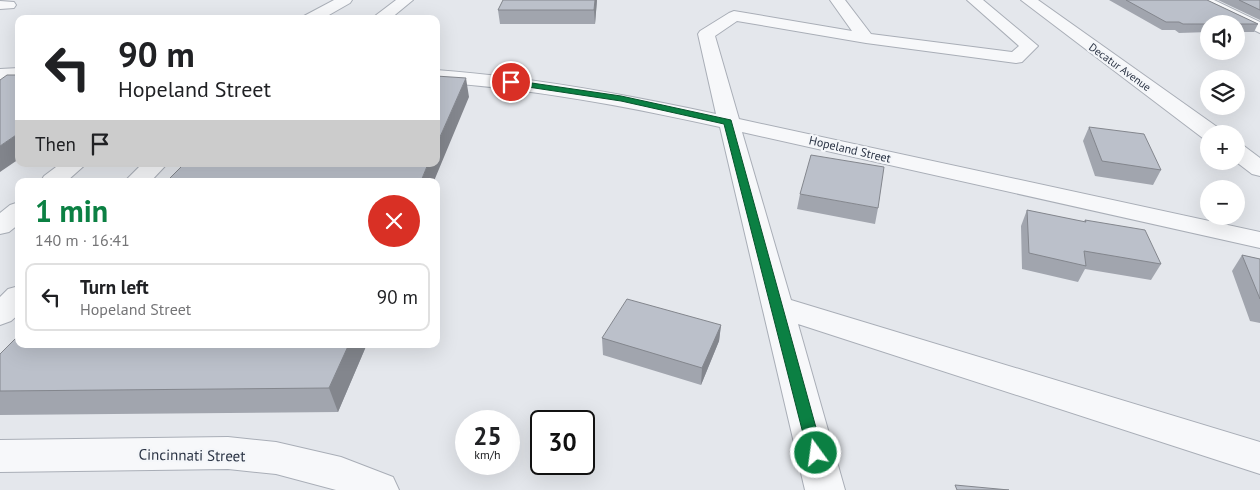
<!DOCTYPE html>
<meta charset="utf-8">
<style>
:root{--surface:#fff;--page:#f2f2f2;--text:#202124;--muted:#757577;--line:#e0e0e0;--accent:#0b8043}
body{margin:0;font-family:"PT Sans",sans-serif;background:var(--page);color:var(--text);height:100vh;display:flex;flex-direction:column;font-size:19px;white-space:nowrap}
*{box-sizing:border-box;margin:0}
p{font-size:16px;color:var(--muted)}
.icon{flex:none;width:28px;height:28px;fill:none;stroke:currentColor;stroke-width:2;stroke-linecap:round;stroke-linejoin:round}
.map{position:relative;flex:1;overflow:hidden}
.drawer{position:absolute;left:15px;top:178px;width:425px;height:170px;display:flex;flex-direction:column;background:var(--surface);border-radius:10px;box-shadow:0 5px 20px #0002}
.drawer>*{flex:none}
.top-card{position:absolute;left:15px;top:15px;width:425px;height:152px;border-radius:10px;box-shadow:0 5px 20px #0002;background:#fff;color:var(--text);overflow:hidden}
.fabs{position:absolute;left:1200px;top:15px;display:grid;gap:10px}
.fabs a{display:grid;place-items:center;width:45px;height:45px;border-radius:50%;background:var(--surface);box-shadow:0 5px 20px #0002;font-size:25px}
.speed{position:absolute;left:455px;top:410px;display:flex;gap:10px;font-size:25px;font-weight:700;text-align:center}
.speed>*{display:grid;place-content:center;width:65px;height:65px;border-radius:50%;background:var(--surface);box-shadow:0 5px 20px #0002;line-height:1}
.speed small{font-size:12px;font-weight:400}
.speed .limit{border:2px solid #111;border-radius:8px;background:#fff;color:#111}
.pin{position:absolute;display:grid;place-items:center;width:42px;height:42px;color:#fff;margin:-21px;border:2px solid #fff;border-radius:50%;box-shadow:0 1px 5px #0007}
.me{position:absolute;width:55px;margin:-28px;rotate:346deg;stroke-linejoin:round;filter:drop-shadow(0 0 4px #0008)}
.turn{display:flex;align-items:center;gap:18px;height:105px;padding:0 20px;font-size:22px}
.turn .icon{width:65px;height:65px;stroke-width:2.5}
.turn b{display:block;font-size:35px;line-height:42px}
.then{display:flex;align-items:center;height:48px;padding:0 20px;background:#0003;gap:10px;font-size:19px}
.round{display:grid;place-items:center;flex:none;width:52px;height:52px;border-radius:26px;background:var(--page)}
.head{display:flex;align-items:center;justify-content:space-between;height:85px;padding:0 20px}
h1{font-size:30px;font-weight:700;line-height:38px;color:var(--accent)}
ul{padding:0;list-style:none}
li{display:flex;align-items:center;gap:15px;height:68px;margin:0 10px 8px;padding:0 10px;border:2px solid var(--line);border-radius:10px}
li div{flex:1}
li b{display:block;font-size:19px}
li em{font-style:normal}
.map>svg:first-child{display:block}
</style>
<div class="map">
<svg width="1260" height="490" viewBox="0 0 1260 490">
<rect width="100%" height="100%" fill="#e4e7ec"/>
<g fill="none" stroke-linecap="round" stroke-linejoin="round">
<defs>
<path id="minor" d="M334,0H352L350,3L322,19H302L304,16Z
M396,0H413L390,19H371Z
M830,0H845L871,34L1012,52L1019,46L967,0H983L1038,46L1022,62L1016,63L866,43L737,21L715,36L739,119L1260,232V248L742,132L791,300L1260,442V474L798,324L845,490H805L720,127C625,106 534,89 436,82V70C531,77 624,94 716,114L698,34L700,31L729,13L734,11L852,31Z
M1021,0H1038L1220,129L1223,134H1209V140L1204,139Z
M1195,0H1214L1260,22V33L1197,3Z
M0,1L14,2L16,5L14,8L0,9Z
M19,68V80L0,81V69Z
M1236,144L1244,146L1260,158V176L1252,174L1235,161Z
M60,164H86L67,181H41L44,176Z
M142,164H167L151,181H125Z
M19,202V224L9,232L0,234V213L10,205Z
M19,286V314L11,321L0,325V297L8,289Z
M228,437L276,442L341,457L393,477L399,490H336L276,474L228,469L0,472V440Z"/>
</defs>
<use href="#minor" stroke="#a9aeb7" stroke-width="2"/>
<use href="#minor" fill="#f7f8fa" fill-rule="evenodd"/>
</g>
<path fill="#a1a5ae" d="M503,0H597L595,24H500L498,10Z
M1109,0H1207L1258,24L1254,32H1236V24H1209V32L1179,33L1175,30H1162Z
M1218,0H1260V20Z
M1089,127L1161,170L1153,185L1095,176L1083,141Z
M800,194L878,208L875,224L797,209Z
M1027,210L1084,222L1085,220L1161,264L1151,280L1085,269L1078,282L1022,269L1021,226Z
M1242,255L1260,259V323L1250,321L1232,271Z
M721,325L719,341L701,385L603,355L602,338Z
M367,344L338,412L0,415V354Z"/>
<path fill="#83868d" d="M595,0H597L595,24L594,10Z
M466,78L469,97L434,181H421L428,164H436V146Z
M19,133V159L0,172V146Z
M721,325L719,341L701,385L702,368Z
M349,344H367L338,412L329,388Z"/>
<path fill="#bbc0ca" stroke="#83868d" d="M503,0H595L594,10H498Z
M1126,0H1207L1258,24H1183L1179,22H1166Z
M1239,0H1260V10Z
M7,75H19V133L0,146V80Z
M436,76L466,78L436,146Z
M1089,127L1144,134L1161,170L1102,161Z
M811,155L884,167L878,208L800,194Z
M184,164H428L421,181H167Z
M1027,210L1086,222L1085,220L1145,230L1161,264L1084,251L1086,266L1029,253Z
M1242,255L1260,259V299Z
M627,299L721,325L702,368L602,338Z
M19,335V344H349L329,388L0,391V354Z
M955,485L1009,490H957Z"/>
<path fill="#0b8043" stroke="#07532c" d="M511,80L621,96L731,120L823,453L821,458L816,460L810,458L808,453L724,124L621,101L508,84L507,82Z"/>
<g text-anchor="middle" dominant-baseline="central" stroke-width="4.5" stroke-linejoin="round" paint-order="stroke">
<g font-size="11" fill="#2b3445" stroke="#f4f6f9">
<text transform="translate(1120 67) rotate(36)">Decatur Avenue</text>
</g>
<g font-size="12" fill="#2b3445" stroke="#f4f6f9">
<text transform="translate(850 149) rotate(13)">Hopeland Street</text>
</g>
<g font-size="15" fill="#2b3445" stroke="#f4f6f9">
<text transform="translate(192 455) rotate(1)">Cincinnati Street</text>
</g>
</g>
</svg>
<div class="fabs">
<a><svg class="icon" aria-label="sound" viewBox="0 0 24 24"><path d="M4 9h4l5-4v14l-5-4H4zM17 9q2 3 0 6"/></svg></a>
<a><svg class="icon" aria-label="layers" viewBox="0 0 24 24"><path d="M12 4l9 5-9 5-9-5zM3 14l9 5 9-5"/></svg></a>
<a>+</a>
<a>−</a>
</div>
<div class="speed"><div>25<small>km/h</small></div><div class="limit">30</div></div>
<div class="pin" style="left:511px;top:82px;background:#d93025"><svg class="icon" aria-label="arrive" viewBox="0 0 24 24"><path d="M6 21V4h12l-3 4 3 4H6"/></svg></div>
<svg class="me" style="left:816px;top:453px" viewBox="-20 -20 40 40"><circle r="17" fill="#0b8043" stroke="#fff" stroke-width="3"/><path d="M0-11L8 9 0 5-8 9z" fill="#fff"/></svg>
<div class="top-card">
<div class="turn"><svg class="icon" aria-label="left" viewBox="0 0 24 24"><path d="M17 20v-9H6M10 6l-5 5 5 5"/></svg><div><b>90 m</b>Hopeland Street</div></div>
<div class="then">Then<svg class="icon" aria-label="arrive" viewBox="0 0 24 24"><path d="M6 21V4h12l-3 4 3 4H6"/></svg></div>
</div>
<section class="drawer">
<div class="head"><div><h1>1 min</h1><p>140 m · 16:41</p></div><a class="round" style="background:#d93025;color:#fff"><svg class="icon" aria-label="close" viewBox="0 0 24 24"><path d="M6 6l12 12M18 6L6 18"/></svg></a></div>
<ul>
<li><svg class="icon" aria-label="left" viewBox="0 0 24 24"><path d="M17 20v-9H6M10 6l-5 5 5 5"/></svg><div><b>Turn left</b><p>Hopeland Street</p></div><em>90 m</em></li>
</ul>
</section>
</div>
